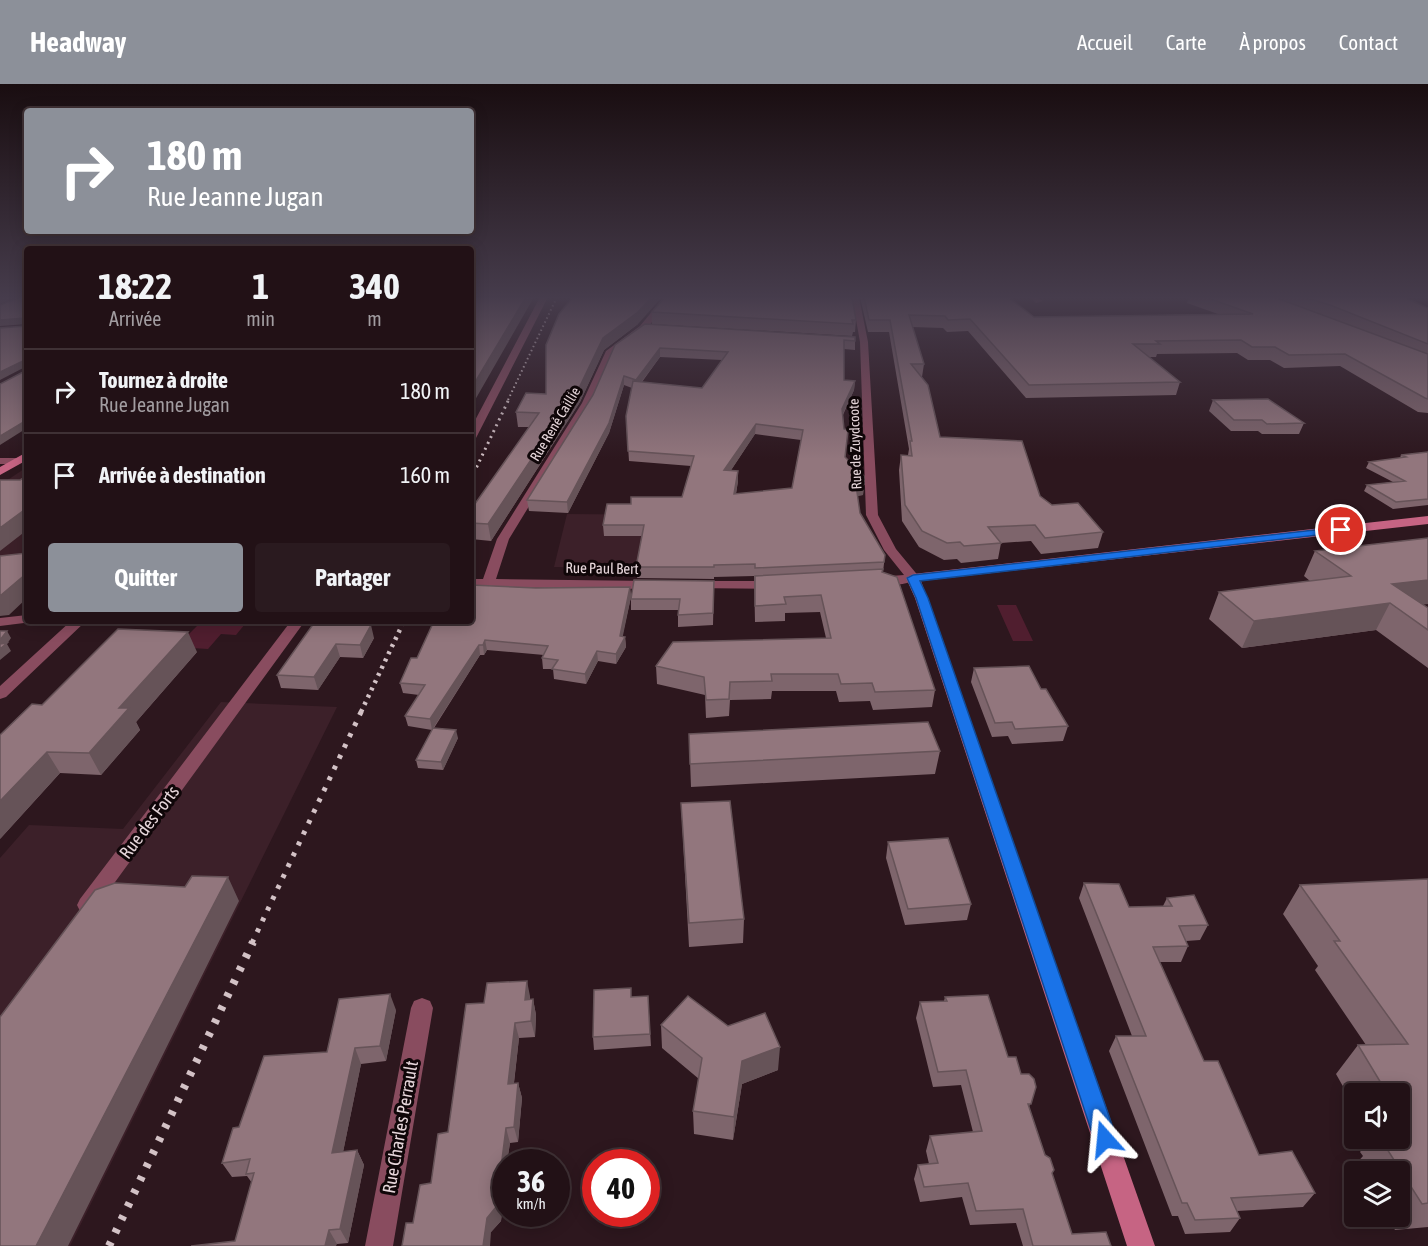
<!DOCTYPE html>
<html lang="fr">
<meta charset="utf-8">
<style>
:root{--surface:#221116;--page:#2a1a1f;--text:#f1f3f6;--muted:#a29da1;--line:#3f3135;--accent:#8c9099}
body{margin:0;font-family:"Asap Condensed",sans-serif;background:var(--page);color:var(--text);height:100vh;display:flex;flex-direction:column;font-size:22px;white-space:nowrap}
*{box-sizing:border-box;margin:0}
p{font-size:20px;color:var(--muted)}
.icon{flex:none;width:33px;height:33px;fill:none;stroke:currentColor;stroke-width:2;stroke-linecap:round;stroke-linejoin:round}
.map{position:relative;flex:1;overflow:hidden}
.drawer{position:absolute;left:24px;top:162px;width:450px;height:378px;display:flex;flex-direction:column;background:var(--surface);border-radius:6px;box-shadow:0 3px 15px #0003,0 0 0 2px var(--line)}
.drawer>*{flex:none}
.hud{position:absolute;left:24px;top:24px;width:450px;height:126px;border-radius:6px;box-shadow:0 3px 15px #0003,0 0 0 2px var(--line);background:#8c9099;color:#fff;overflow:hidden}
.buttons{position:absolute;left:1344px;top:999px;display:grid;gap:12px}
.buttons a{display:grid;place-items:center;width:66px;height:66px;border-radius:6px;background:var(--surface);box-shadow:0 3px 15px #0003,0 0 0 2px var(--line);font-size:30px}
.speed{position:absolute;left:492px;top:1065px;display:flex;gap:12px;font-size:30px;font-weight:700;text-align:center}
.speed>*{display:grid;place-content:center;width:78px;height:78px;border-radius:50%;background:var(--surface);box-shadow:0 3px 15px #0003,0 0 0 2px var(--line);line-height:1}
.speed small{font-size:15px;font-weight:400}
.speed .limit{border:9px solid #d22;background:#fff;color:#111}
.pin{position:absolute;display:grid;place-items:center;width:51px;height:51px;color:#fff;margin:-26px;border:3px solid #fff;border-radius:50%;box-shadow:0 2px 6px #0007}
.me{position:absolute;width:66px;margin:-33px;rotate:342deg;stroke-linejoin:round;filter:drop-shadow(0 0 4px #0008)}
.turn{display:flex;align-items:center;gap:21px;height:126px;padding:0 24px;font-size:27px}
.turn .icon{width:78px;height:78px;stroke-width:2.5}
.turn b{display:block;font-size:42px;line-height:51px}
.eta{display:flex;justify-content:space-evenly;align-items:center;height:102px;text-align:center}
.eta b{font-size:36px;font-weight:700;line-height:42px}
.primary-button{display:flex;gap:12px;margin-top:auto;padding:12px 24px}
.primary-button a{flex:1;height:69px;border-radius:6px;background:var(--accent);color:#fff;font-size:24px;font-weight:700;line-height:69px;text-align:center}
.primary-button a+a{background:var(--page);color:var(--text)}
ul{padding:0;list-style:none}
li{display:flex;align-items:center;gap:18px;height:84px;padding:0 24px;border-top:2px solid var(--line)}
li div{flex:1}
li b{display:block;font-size:22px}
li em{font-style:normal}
header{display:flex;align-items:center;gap:36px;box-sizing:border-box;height:84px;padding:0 30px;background:var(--accent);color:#fff}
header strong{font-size:28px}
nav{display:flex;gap:33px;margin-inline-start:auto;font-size:21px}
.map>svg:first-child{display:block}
</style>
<header>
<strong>Headway</strong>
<nav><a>Accueil</a><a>Carte</a><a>À propos</a><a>Contact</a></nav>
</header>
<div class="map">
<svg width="1428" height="1162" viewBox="0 0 1428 1162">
<rect width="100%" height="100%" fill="#2d171e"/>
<path fill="#3c2029" d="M27,383V485L0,486V401Z
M567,430L681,431L639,484L554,483Z
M221,618L337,623L70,1162H0V774L29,741L123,745Z"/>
<path fill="#501e2f" d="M997,521H1016L1033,557H1013Z
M234,537L245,540L236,551L221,550L208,565L176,563L198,541Z"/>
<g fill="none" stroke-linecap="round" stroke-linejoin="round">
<path fill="#894c5f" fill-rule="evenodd" d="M540,213H548L476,354L471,357V344Z
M664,213H671L646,246L614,268L592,319L509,455L496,495L652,497L659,501L652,505L471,503V495H483L497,455L582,319L606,267L640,242Z
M852,213H859L868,258L878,431L896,465L920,494C911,501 879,504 870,497L877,493L904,491L884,466L866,431L860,258Z
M1030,213H1037L1043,217L1036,219Z
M0,374H17L22,377L17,380H0Z
M694,497H775L782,501L775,505L689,504L687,501Z
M27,531V537L32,538L0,542V534Z
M71,537H86L6,613L0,615V602Z
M291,537H305L94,827L87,829L80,827L77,821L80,815Z
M422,914L430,917L433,924L393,1162H365L411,924L414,917Z"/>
<path fill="#c66483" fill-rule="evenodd" d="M27,368V376L0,391V383Z
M1428,432V440L921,497L1155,1162H1127L915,514L906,494L913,490Z"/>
<path stroke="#d3c2c6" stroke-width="2" stroke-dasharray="1.5 3" stroke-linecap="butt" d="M508,316L557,213"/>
<path stroke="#d3c2c6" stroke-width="3" stroke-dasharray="2 4.5" stroke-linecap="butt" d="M471,395L509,315"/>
<path stroke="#d3c2c6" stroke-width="4.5" stroke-dasharray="3 5" stroke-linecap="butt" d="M361,628L404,537"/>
<path stroke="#d3c2c6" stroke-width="5" stroke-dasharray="4 8" stroke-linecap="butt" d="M252,859L362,626"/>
<path stroke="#d3c2c6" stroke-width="8" stroke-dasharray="4.5 10" stroke-linecap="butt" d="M109,1162L253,858"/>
</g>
<path fill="#7e656c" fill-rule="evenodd" d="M573,213L638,240L604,266L580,318L491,457L471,455V426L529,343H518L516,328L546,310Z
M860,213H1008L1034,233L1218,230L1187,219L1189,213H1404L1428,224V329L1418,328L1340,282L1284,284L1270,276H1248L1237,269L1157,270L1156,273H1149L1180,298L1176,311L1026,314L968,247L947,248L943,244L912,243L924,280L922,293L940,353L1040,412L1052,421L1103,448L1098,464L1041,470L1031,457L1001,459L998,475L961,479L957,475L944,476L919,463L902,437L899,386L901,371H908L909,365L889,248H868Z
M652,228L856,236L855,248H853L852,252L652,240Z
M645,240L855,257V266L844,265V296L855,297L854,306L843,331L845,373L864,400L863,411L857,412L860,429L885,471L883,488L935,606L932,623L873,626L870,617L839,618L836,607H772L771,615L730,616L729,632L706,634L705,611L657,600L656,582L826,554L820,528L785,529V537L755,538L754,492L714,493V495L637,494L636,483L642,452H604L603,441L631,420L682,413L691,382L629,377L626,332L632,304L624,301L609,349L568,429L529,427L527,416ZM660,273L722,276L702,304L642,298ZM755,350L801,356L792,404L736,410L738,397L731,386Z
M1213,316L1304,339L1299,350H1262L1258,347H1231L1209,327Z
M1428,368V421L1393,425L1364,407L1367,401L1393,398L1366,384L1369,378L1400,374L1401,371Z
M1315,467L1422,520L1428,524V584L1376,546L1242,564L1209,535L1219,508L1310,497L1304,492Z
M714,497L713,541L678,543V526H631V515Z
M630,503L631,513L622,553H625L626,563L616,580L598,577L586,600L554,595L553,585H543L542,574L544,571L487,566L484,571H480L434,644L458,654L443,686L418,684L416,676L432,646L408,642L405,632L419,611L403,609L400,599L417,574L536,504Z
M314,539L374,554L363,574L340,573L318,606L281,604L277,591Z
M197,568L136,638L140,646L101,691L60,689L0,755L42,621Z
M974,584L1041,605L1068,642L1063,657L1012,660L1008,652L992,653L971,598Z
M689,650L940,667L935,690L691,703Z
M681,719L744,835L743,859L689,863Z
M888,758L971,820L967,836L905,841L886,774Z
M1428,795V1143L1395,1146L1386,1132H1400V1088H1359L1355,1081L1363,1072L1360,1068L1365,1062L1361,1054H1400V1010H1354V1022L1336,990L1358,961H1366L1315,886L1318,882L1283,830L1300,801Z
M1084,799L1129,823L1163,822L1167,814L1208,841L1200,856L1186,857L1188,862L1181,878H1159L1204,977L1259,1071L1315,1109L1303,1123L1237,1127L1240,1134L1230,1148L1185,1150L1178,1132H1172L1109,967L1116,952H1132L1079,814Z
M530,912V916L533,915L536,931L535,953L519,954L514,999H518L522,1014L518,1058L510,1059L507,1078H506V1094L501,1137L491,1148L413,1139L431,1099L448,1048L484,919Z
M648,912L651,962L594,966L593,953L632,913Z
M945,913L1008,973L1021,990L1036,1003L1029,1023L1072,1150L1111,1162H1023L1016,1139L970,1141L962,1113L920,1118L914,1095L918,1081L929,1080L926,1067L930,1052L973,1048L961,1001L933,1003L916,934L920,918L944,917Z
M396,926L386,977L361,980L343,1068L357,1066L364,1081L348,1159L337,1160L235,1157L252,1099L247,1092L232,1093L222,1079L239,1043Z
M661,941L778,986L742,1000L733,1056L694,1050L693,1027L699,995L662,964Z
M1354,1035V1045L1351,1039Z"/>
<path fill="#665358" d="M0,213H16L0,220Z
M526,213H534L471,323V305Z
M652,213H662L638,240L604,266L580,318L491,457L488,440L603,254Z
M24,234L27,240L0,242V236Z
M660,264V273L636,305V296Z
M25,276L27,282L0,296V288Z
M624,292V301L609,349L568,429L567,418Z
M855,297L854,306L841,334L842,325Z
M27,336V344L0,361V352Z
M756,340L755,350L724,397V386Z
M738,387V397L734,421V410Z
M864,400L863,411L855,412L856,401Z
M27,424V446L0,467V444Z
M27,489V514L9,531L0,532V512Z
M1428,496V520L1396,524L1390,519L1376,546L1242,564L1254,537L1392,500Z
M630,503L631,513L621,561L625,553L626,563L616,580V570Z
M371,541L374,554L363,574L360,561Z
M7,547L11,554L7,560L11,567L0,576V556Z
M188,548L197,568L136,638L140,646L101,691L89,669L119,624Z
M485,556L487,566L484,571L483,561Z
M336,560L340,573L318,606L314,593Z
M479,561L480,571L432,646L430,635Z
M597,567L598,577L586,600L585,590Z
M456,646L458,654L443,686L441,678Z
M47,668L60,689L0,755V717Z
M228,793L239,817L68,1162H36Z
M527,897L530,912L528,931L525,916Z
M390,910L396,926L386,977L380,962Z
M533,915L536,931L535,953L531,937Z
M515,939L519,954L512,1015L508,1000Z
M780,963L778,986L742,1000L733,1056L734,1033L742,977Z
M355,964L361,980L340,1083L332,1069Z
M518,999L522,1014L518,1058L514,1043Z
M506,1044L510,1059L507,1078H506V1094L501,1137L491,1148L490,1162H483L487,1134Z
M357,1066L364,1081L348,1159L340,1145Z
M329,1146L337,1160L336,1162H325Z"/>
<path fill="#92767d" stroke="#665358" stroke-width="1.5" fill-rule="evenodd" d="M20,213H27V336L0,352V300L25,287V276L0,288V244L26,242L27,236L24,234L0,236V221Z
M471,213H526L471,305Z
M573,213H652L638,228L603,254L579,304L488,440L471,439L472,424L539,329L516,328L526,309L546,310V261L559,230Z
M665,213H852L856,236H852L853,240L652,228Z
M864,213H1008L1034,233L1253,230L1205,213H1274L1428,270V315L1425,314L1345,270L1289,271L1275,263H1252L1241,256L1156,257L1160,260H1133L1180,298L1029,301L970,235L948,236L945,232L909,231L924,280H911L928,301L940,353L1022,357L1040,412L1052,421L1078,419L1103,448L1045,454L1035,441L988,443L1001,459L964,462L960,458L947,459L922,447L905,421L901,371L912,372L910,357H912L890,236H869Z
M1303,213H1404L1428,224V260L1330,221Z
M645,240L855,253V257L844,256V296L855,297L842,325L844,345L848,346L845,373L864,392V400L856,401L860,429L885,471L884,478L755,484V480L714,481V483H636L644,441H603L607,420H631V413H682L694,372L628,367L626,332L633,297L702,304L728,268L660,264L636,296L624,292L609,339L567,418L527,416L593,311L615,261ZM756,340L803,346L792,404L734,410L738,387L724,386Z
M1268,315L1304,339L1267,340L1262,336H1234L1213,316Z
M1428,368V415L1396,418L1367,401L1405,397L1369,378L1406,373L1401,371Z
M27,392V424L0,444V396H20Z
M1428,454V496L1392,500L1428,524V546L1390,519L1254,537L1219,508L1351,492L1315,467Z
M27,469V489L0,512V472Z
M883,485L882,488L897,493L935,606L875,608L872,599L841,600L838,590H771L772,597L730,598L729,615L706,616L704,593L656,582L673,558L831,554L821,511L784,513L786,520L755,522V492Z
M634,496L714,497L713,529L678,531L680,515H631Z
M471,501L536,504L630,503L620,552L625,553L616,570L597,567L585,590L552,585L558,576L542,574L548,562L485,556L483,561H479L430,635L405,632L425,601L400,599L411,574H417L434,537H471Z
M314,539L371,541L360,561L336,560L314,593L277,591Z
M118,545L188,548L119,624H129L89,669L47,668L0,717V651L32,620L42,621Z
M0,547H7L0,556Z
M7,559L0,565V560Z
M1029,582L1041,605H1046L1068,642L1015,645L1012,638L995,639L974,584Z
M928,638L940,667L690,680L689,650Z
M433,644L456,646L441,678L416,676Z
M730,717L744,835L689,839L681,719Z
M948,754L971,820L908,825L888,758Z
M192,792L228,793L36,1162H0V933L95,806L115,799L185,803Z
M1428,795V1119L1422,1120L1380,1054H1400V1010H1386L1387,1009L1358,961L1408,960L1334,857H1340L1300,801Z
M1084,799L1119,800L1129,823L1172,822L1167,814L1194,811L1208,841L1179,842L1188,862L1153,863L1204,977H1218L1259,1071L1292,1067L1315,1109L1231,1114L1240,1134L1195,1136L1187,1119H1182L1116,952H1146Z
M527,897L525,916L533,915L531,937L515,939L508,1000L518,999L514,1043L506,1044L496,1123L487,1134L483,1162H402L406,1139H413L420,1101L431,1099L438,1050L448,1048L466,920L484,919L487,899Z
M631,904V913L648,912L650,950L593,953L594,906Z
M390,910L380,962L355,964L332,1069L357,1066L340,1145L329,1146L325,1162H191L235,1157L254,1089L246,1090L250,1075L222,1079L233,1044L239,1043L264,972L327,968L339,915Z
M988,911L1008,973H1016L1021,990H1029L1034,995L1036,1003L1031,1020H1028L1045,1071L1050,1074L1054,1086L1052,1089L1072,1150L1106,1148L1111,1162H1033L1023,1125L976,1127L968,1099L924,1103L918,1081L938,1079L930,1052L982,1047L966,986L938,988L920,918L947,917L945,913Z
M688,912L728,942L765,929L780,963L742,977L734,1033L693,1027L702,974L661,941Z"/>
<linearGradient id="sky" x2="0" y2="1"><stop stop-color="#190d10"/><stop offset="0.57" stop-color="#463c4c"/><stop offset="1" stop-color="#463c4c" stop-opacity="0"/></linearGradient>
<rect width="1428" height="375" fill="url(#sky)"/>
<path fill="#1a73e8" stroke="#114b97" stroke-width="1.5" d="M1341,443L1344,444V448L920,497L928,514L1117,1055L1113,1063L1105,1066L1097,1063L1094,1055L916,514L907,494L913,491Z"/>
<g text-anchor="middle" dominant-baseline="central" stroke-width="6" stroke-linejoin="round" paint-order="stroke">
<g font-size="14" fill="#e6d6da" stroke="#0f0608">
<text transform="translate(555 340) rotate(-59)">Rue René Caillie</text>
<text transform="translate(855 360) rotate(-92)">Rue de Zuydcoote</text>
</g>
<g font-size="15" fill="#e6d6da" stroke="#0f0608">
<text transform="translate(602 484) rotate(1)">Rue Paul Bert</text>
</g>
<g font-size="18" fill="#e6d6da" stroke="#0f0608">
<text transform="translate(149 738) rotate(-53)">Rue des Forts</text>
<text transform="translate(400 1043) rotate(-80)">Rue Charles Perrault</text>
</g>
</g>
</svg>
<div class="buttons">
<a><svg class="icon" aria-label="sound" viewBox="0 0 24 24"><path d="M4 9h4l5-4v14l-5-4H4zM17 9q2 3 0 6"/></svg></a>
<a><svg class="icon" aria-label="layers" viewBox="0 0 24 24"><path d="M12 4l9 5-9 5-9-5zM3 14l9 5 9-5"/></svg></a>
</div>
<div class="speed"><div>36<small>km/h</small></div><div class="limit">40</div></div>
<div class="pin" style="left:1341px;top:446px;background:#d93025"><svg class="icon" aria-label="arrive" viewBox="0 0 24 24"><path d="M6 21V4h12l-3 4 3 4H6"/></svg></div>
<svg class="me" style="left:1105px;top:1055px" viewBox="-20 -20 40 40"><path d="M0-17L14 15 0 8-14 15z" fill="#1a73e8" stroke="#fff" stroke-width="4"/></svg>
<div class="hud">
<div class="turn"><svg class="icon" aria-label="right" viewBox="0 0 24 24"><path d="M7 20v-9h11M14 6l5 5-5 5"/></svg><div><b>180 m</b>Rue Jeanne Jugan</div></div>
</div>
<section class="drawer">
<div class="eta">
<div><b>18:22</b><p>Arrivée</p></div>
<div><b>1</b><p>min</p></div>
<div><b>340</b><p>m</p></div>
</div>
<ul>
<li><svg class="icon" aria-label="right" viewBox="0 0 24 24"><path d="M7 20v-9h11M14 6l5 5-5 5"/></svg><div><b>Tournez à droite</b><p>Rue Jeanne Jugan</p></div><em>180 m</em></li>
<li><svg class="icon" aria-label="arrive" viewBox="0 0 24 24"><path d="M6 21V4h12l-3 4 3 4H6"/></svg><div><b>Arrivée à destination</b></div><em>160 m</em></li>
</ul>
<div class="primary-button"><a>Quitter</a><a>Partager</a></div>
</section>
</div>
